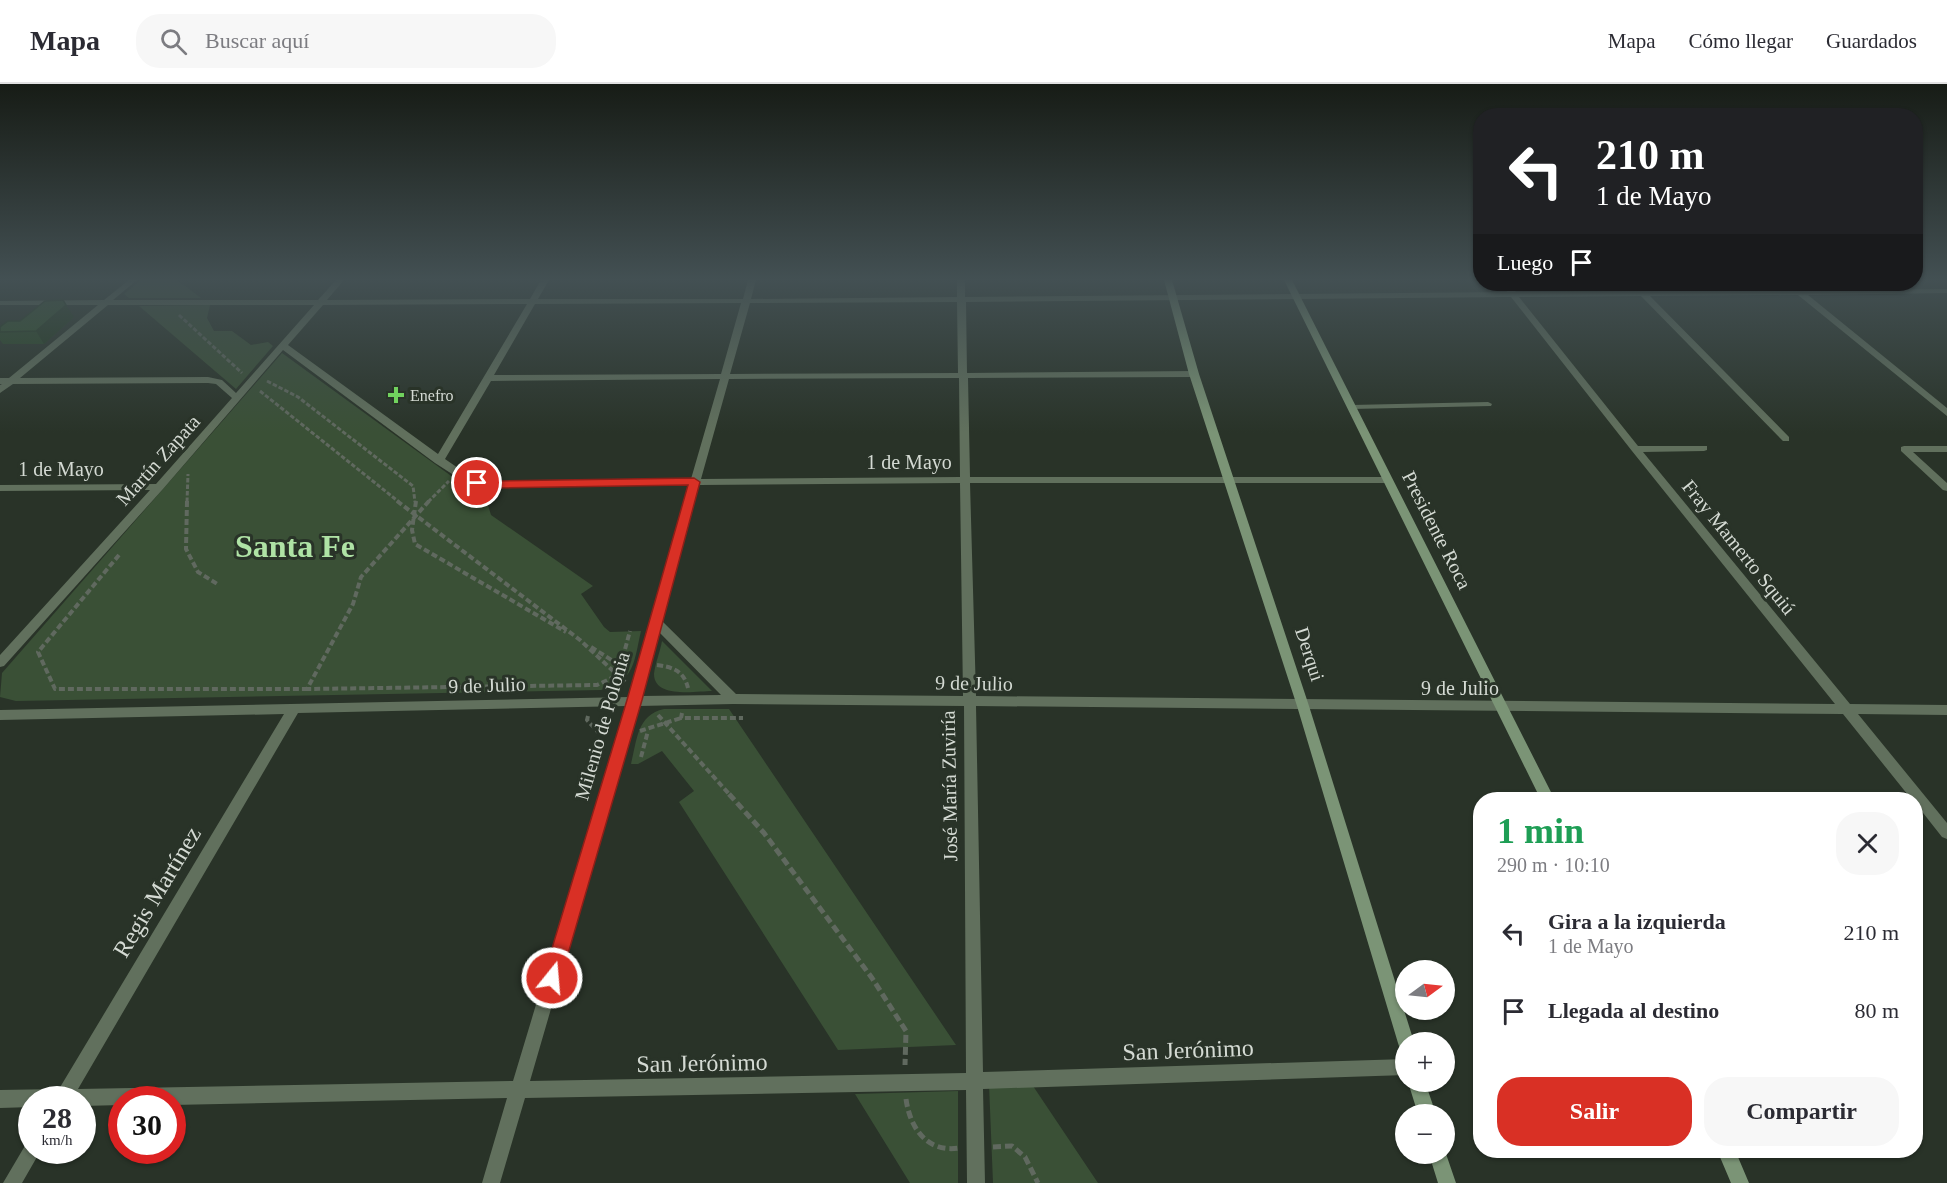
<!DOCTYPE html>
<html lang="es">
<meta charset="utf-8">
<style>
:root{--surface:#fff;--page:#f7f7f7;--text:#2b2b33;--muted:#7c7c81;--line:#e1e1e2;--accent:#d93025}
body{margin:0;font-family:"Times New Roman",serif;background:var(--page);color:var(--text);height:100vh;display:flex;flex-direction:column;font-size:22px;white-space:nowrap}
*{box-sizing:border-box;margin:0}
p{font-size:20px;color:var(--muted)}
.icon{flex:none;width:33px;height:33px;fill:none;stroke:currentColor;stroke-width:2;stroke-linecap:round;stroke-linejoin:round}
.map{position:relative;flex:1;overflow:hidden}
.details{position:absolute;left:1473px;top:708px;width:450px;height:366px;display:flex;flex-direction:column;background:var(--surface);border-radius:24px;box-shadow:0 2px 4px #0004}
.details>*{flex:none}
.hud{position:absolute;left:1473px;top:24px;width:450px;height:183px;border-radius:24px;box-shadow:0 2px 4px #0004;background:#202124;color:#fff;overflow:hidden}
.needle{width:39px;rotate:75deg}
.controls{position:absolute;left:1395px;top:876px;display:grid;gap:12px}
.controls a{display:grid;place-items:center;width:60px;height:60px;border-radius:50%;background:var(--surface);box-shadow:0 2px 4px #0004;font-size:30px}
.speed{position:absolute;left:18px;top:1002px;display:flex;gap:12px;font-size:30px;font-weight:700;text-align:center}
.speed>*{display:grid;place-content:center;width:78px;height:78px;border-radius:50%;background:var(--surface);box-shadow:0 2px 4px #0004;line-height:1}
.speed small{font-size:15px;font-weight:400}
.speed .limit{border:9px solid #d22;background:#fff;color:#111}
.pin{position:absolute;display:grid;place-items:center;width:51px;height:51px;color:#fff;margin:-26px;border:3px solid #fff;border-radius:50%;box-shadow:0 2px 6px #0007}
.me{position:absolute;width:66px;margin:-33px;rotate:17deg;stroke-linejoin:round;filter:drop-shadow(0 0 4px #0008)}
.turn{display:flex;align-items:center;gap:21px;height:126px;padding:0 24px;font-size:27px}
.turn .icon{width:78px;height:78px;stroke-width:2.5}
.turn b{display:block;font-size:42px;line-height:51px}
.then{display:flex;align-items:center;height:57px;padding:0 24px;background:#0003;gap:12px;font-size:22px}
.round{display:grid;place-items:center;flex:none;width:63px;height:63px;border-radius:24px;background:var(--page)}
.headline{display:flex;align-items:center;justify-content:space-between;height:102px;padding:0 24px}
h1{font-size:36px;font-weight:800;line-height:45px;color:#1e9e55}
.cta{display:flex;gap:12px;margin-top:auto;padding:12px 24px}
.cta a{flex:1;height:69px;border-radius:24px;background:var(--accent);color:#fff;font-size:24px;font-weight:800;line-height:69px;text-align:center}
.cta a+a{background:var(--page);color:var(--text)}
ul{padding:0;list-style:none}
li{display:flex;align-items:center;gap:18px;height:78px;padding:0 24px}
li div{flex:1}
li b{display:block;font-size:22px}
li em{font-style:normal}
header{display:flex;align-items:center;gap:36px;box-sizing:border-box;height:84px;padding:0 30px;background:var(--surface);border-bottom:2px solid var(--line)}
header strong{font-size:28px}
nav{display:flex;gap:33px;margin-inline-start:auto;font-size:21px}
.search{width:420px;height:54px;background:var(--page);display:flex;align-items:center;gap:15px;box-sizing:border-box;padding:0 21px;border-radius:24px;color:var(--muted);font-size:22px}
.map>svg:first-child{display:block}
</style>
<header>
<strong>Mapa</strong>
<div class="search"><svg class="icon" aria-label="search" viewBox="0 0 24 24"><circle cx="10" cy="10" r="6"/><path d="M15 15l6 6"/></svg>Buscar aquí</div>
<nav><a>Mapa</a><a>Cómo llegar</a><a>Guardados</a></nav>
</header>
<div class="map">
<svg width="1947" height="1099" viewBox="0 0 1947 1099">
<rect width="100%" height="100%" fill="#293328"/>
<path fill="#3a5036" d="M141,196H177L201,214H129L124,210Z
M210,221L207,234L214,247H232L251,261L268,258L273,262L236,305L139,222Z
M282,269L487,418L491,431L593,502L581,510L604,543L610,548L641,547C634,577 635,598 601,606L16,617L0,613L2,589Z
M662,557L712,607C697,607 654,615 654,590C655,580 660,568 662,557Z
M664,625H729L956,961L838,966L679,718L694,707L662,667L638,680H631C637,656 637,631 664,625Z
M1031,999L1098,1099H993L989,1000Z
M958,1007V1099H910L855,1010Z"/>
<g fill="none" stroke-linecap="round" stroke-linejoin="round">
<path stroke="#60695f" stroke-width="3" stroke-dasharray="4.5 2" stroke-linecap="butt" d="M179,231L242,289
M267,297L298,313L413,402L415,418
M260,307L399,418
M187,418L188,390
M428,418L449,397"/>
<path stroke="#60695f" stroke-width="4" stroke-dasharray="6 3" stroke-linecap="butt" d="M187,417L186,465L198,488L219,501
M397,417L580,556L625,598
M416,417L412,446L415,460L566,548
M429,417L361,493L353,520L307,605L597,601L618,591L630,547
M119,471L38,568L55,605H307
M591,563L621,582H628
M657,581C673,583 684,587 688,604
M682,629L681,634H743
M658,631L730,711
M588,632L587,636L598,648H609
M640,647L681,634
M641,673L648,647"/>
<path stroke="#60695f" stroke-width="5" stroke-dasharray="8 4" stroke-linecap="butt" d="M729,710L764,749L872,894L906,947L905,981
M906,1015C910,1044 927,1069 959,1064
M993,1063L1012,1062L1025,1073L1038,1099"/>
<path fill="#61705d" fill-rule="evenodd" d="M1488,318L1492,320L1491,322L1351,325L1347,323L1351,321Z"/>
<path fill="#61705d" fill-rule="evenodd" d="M129,196H137L113,216H318L336,196H344L327,216L530,215L541,196H549L538,215H743L748,196H756L751,215L957,213V196H965V213L1507,208L1501,200H1509L1516,208L1792,206L1786,200H1794L1802,206L1947,205V209L1808,211L1947,324V332L1798,211L1650,212L1789,353V357H1783L1641,212L1519,213L1638,362H1707V366L1704,367L1643,368L1850,620L1947,621V631L1858,630L1947,739V755L1942,753L1916,720V716H1912L1843,630L976,622L983,988L1406,975V991L983,1005L985,1099H967L966,1006L525,1014L500,1099H482L507,1014L172,1021V1016H122V1021L82,1022V1016H32V1023L0,1024V1006L59,1005L284,630L0,636V626L629,613L689,401L483,403L463,397L435,379L283,266L163,405L4,582L0,583V571L150,406L0,407V401L156,400L232,314L216,300L208,299L13,300L0,309V301L2,300H0V294H9L98,221H0V217L104,216ZM1511,213L1632,367L1835,620L976,612L970,399H1386L1391,396L1386,393H970L968,294L1194,293L1199,290L1194,287L967,289L966,218ZM957,218L958,289L730,290L750,219ZM741,219L721,290L494,291L535,220ZM527,220L438,370L288,261L323,221ZM108,221H314L236,309L222,296L208,293L20,294ZM959,294L960,393L701,395L729,295ZM720,295L691,395L484,397L471,393L445,375L491,297ZM960,399L963,612L736,610L662,537L699,401ZM659,548L721,611L641,612ZM733,620L964,622L966,989L530,997L639,622ZM626,622L513,997L78,1005L298,629Z
M1904,362H1947V368H1913L1947,399V407L1943,406L1901,367V363Z
M32,1057V1066H41L22,1099H3L26,1060Z"/>
<path fill="#7b9476" fill-rule="evenodd" d="M1164,196H1172L1199,290L1309,622L1414,958H1406V967L1400,965L1398,959L1297,622L1189,290Z
M1284,196H1292L1555,716H1541Z
M1408,998H1425L1436,1030H1418Z
M1444,1064L1456,1099H1438L1429,1070H1444Z
M1717,1066H1735L1749,1099H1731Z"/>
</g>
<path fill="#284723" d="M74,233L44,260H3L0,256V243L20,237Z"/>
<path fill="#21391d" d="M66,221L74,233L44,260L36,247Z"/>
<path fill="#2f5229" stroke="#21391d" stroke-width="1.5" d="M63,216L66,221L36,247L0,248V243L8,237H20L45,217Z"/>
<linearGradient id="sky" x2="0" y2="1"><stop stop-color="#171c16"/><stop offset="0.56" stop-color="#435053"/><stop offset="1" stop-color="#435053" stop-opacity="0"/></linearGradient>
<rect width="1947" height="349" fill="url(#sky)"/>
<path fill="#d93025" stroke="#8d1f18" stroke-width="1.5" d="M694,394L700,398L642,616L561,894L558,900L552,902L545,900L543,894L627,616L688,401L490,404L473,401L471,399L477,395L490,397Z"/>
<path fill="#71d25e" stroke="#293328" stroke-width="2" d="M393 302h6v6h6v6h-6v6h-6v-6h-6v-6h6z"/>
<g text-anchor="middle" dominant-baseline="central" stroke-width="6" stroke-linejoin="round" paint-order="stroke">
<g font-size="16" fill="#d4dad3" stroke="#293328" text-anchor="start">
<text x="410" y="311">Enefro</text>
</g>
<g font-size="20" fill="#d4dad3" stroke="#293328">
<text transform="translate(158 376) rotate(-48)">Martín Zapata</text>
<text x="909" y="378">1 de Mayo</text>
<text x="61" y="385">1 de Mayo</text>
<text transform="translate(1437 446) rotate(63)">Presidente Roca</text>
<text transform="translate(1739 463) rotate(51)">Fray Mamerto Squiú</text>
<text transform="translate(1310 570) rotate(72)">Derqui</text>
<text transform="translate(974 599) rotate(1)">9 de Julio</text>
<text transform="translate(487 601) rotate(-2)">9 de Julio</text>
<text x="1460" y="604">9 de Julio</text>
<text transform="translate(602 642) rotate(-74)">Milenio de Polonia</text>
<text transform="translate(949 702) rotate(-91)">José María Zuviría</text>
</g>
<g font-size="24" fill="#d4dad3" stroke="#293328">
<text transform="translate(157 808) rotate(-59)">Regis Martínez</text>
<text transform="translate(1188 966) rotate(-2)">San Jerónimo</text>
<text transform="translate(702 979) rotate(-1)">San Jerónimo</text>
</g>
<g font-size="32" font-weight="bold" fill="#afe3a5" stroke="#293328">
<text x="295" y="462">Santa Fe</text>
</g>
</g>
</svg>
<div class="controls">
<a><svg class="needle" viewBox="-14 -14 28 28"><path d="M0-13l5 13h-10z" fill="#e53935"/><path d="M0 13l5-13h-10z" fill="#7c7c81"/></svg></a>
<a>+</a>
<a>−</a>
</div>
<div class="speed"><div>28<small>km/h</small></div><div class="limit">30</div></div>
<div class="pin" style="left:477px;top:399px;background:#d93025"><svg class="icon" aria-label="arrive" viewBox="0 0 24 24"><path d="M6 21V4h12l-3 4 3 4H6"/></svg></div>
<svg class="me" style="left:552px;top:894px" viewBox="-20 -20 40 40"><circle r="17" fill="#d93025" stroke="#fff" stroke-width="3"/><path d="M0-11L8 9 0 5-8 9z" fill="#fff"/></svg>
<div class="hud">
<div class="turn"><svg class="icon" aria-label="left" viewBox="0 0 24 24"><path d="M17 20v-9H6M10 6l-5 5 5 5"/></svg><div><b>210 m</b>1 de Mayo</div></div>
<div class="then">Luego<svg class="icon" aria-label="arrive" viewBox="0 0 24 24"><path d="M6 21V4h12l-3 4 3 4H6"/></svg></div>
</div>
<section class="details">
<div class="headline"><div><h1>1 min</h1><p>290 m · 10:10</p></div><a class="round"><svg class="icon" aria-label="close" viewBox="0 0 24 24"><path d="M6 6l12 12M18 6L6 18"/></svg></a></div>
<ul>
<li><svg class="icon" aria-label="left" viewBox="0 0 24 24"><path d="M17 20v-9H6M10 6l-5 5 5 5"/></svg><div><b>Gira a la izquierda</b><p>1 de Mayo</p></div><em>210 m</em></li>
<li><svg class="icon" aria-label="arrive" viewBox="0 0 24 24"><path d="M6 21V4h12l-3 4 3 4H6"/></svg><div><b>Llegada al destino</b></div><em>80 m</em></li>
</ul>
<div class="cta"><a>Salir</a><a>Compartir</a></div>
</section>
</div>
